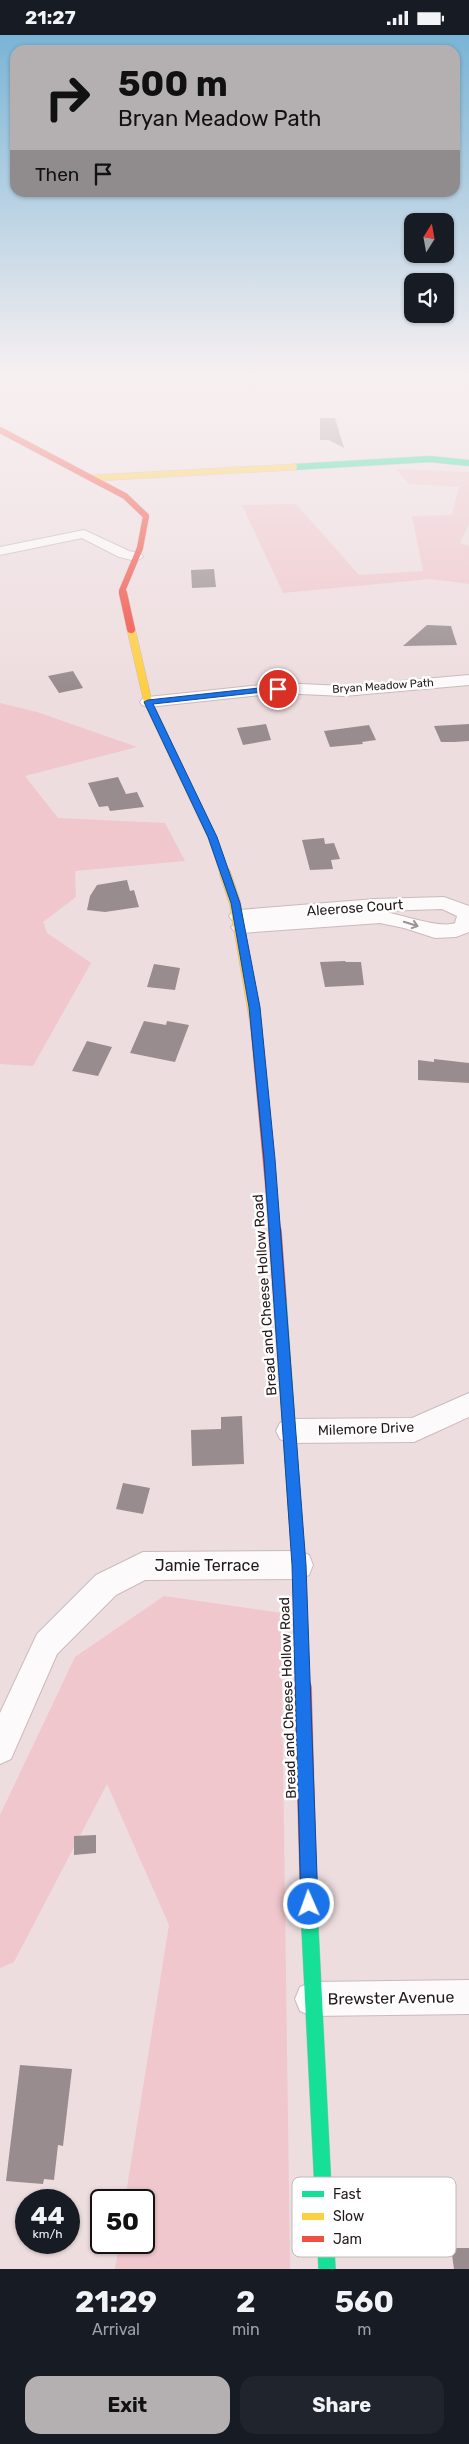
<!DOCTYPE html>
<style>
:root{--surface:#171b24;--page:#20242c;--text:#f1f3f6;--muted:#9ea1a6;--accent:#b4b0b2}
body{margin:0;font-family:Rubik,sans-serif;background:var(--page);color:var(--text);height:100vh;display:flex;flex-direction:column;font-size:19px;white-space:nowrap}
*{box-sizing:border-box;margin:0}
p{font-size:16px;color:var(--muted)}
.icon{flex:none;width:28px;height:28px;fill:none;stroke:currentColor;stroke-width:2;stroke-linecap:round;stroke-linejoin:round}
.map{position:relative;height:2234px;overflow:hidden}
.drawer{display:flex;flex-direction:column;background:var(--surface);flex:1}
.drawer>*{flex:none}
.top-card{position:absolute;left:10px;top:10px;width:450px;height:152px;border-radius:15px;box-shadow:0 1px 4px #0004;background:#b4b0b2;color:#111;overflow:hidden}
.needle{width:32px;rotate:11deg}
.buttons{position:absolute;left:404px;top:178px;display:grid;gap:10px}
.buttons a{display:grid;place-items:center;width:50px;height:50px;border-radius:10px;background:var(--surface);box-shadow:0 1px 4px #0004;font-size:25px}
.speed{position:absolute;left:15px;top:2154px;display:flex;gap:10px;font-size:25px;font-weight:700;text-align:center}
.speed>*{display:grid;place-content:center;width:65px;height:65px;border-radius:50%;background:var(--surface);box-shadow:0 1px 4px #0004;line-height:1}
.speed small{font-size:12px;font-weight:400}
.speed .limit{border:2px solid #111;border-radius:8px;background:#fff;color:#111}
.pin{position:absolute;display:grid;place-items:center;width:42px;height:42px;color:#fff;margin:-21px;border:2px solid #fff;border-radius:50%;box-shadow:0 1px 5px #0007}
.me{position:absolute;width:55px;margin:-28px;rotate:358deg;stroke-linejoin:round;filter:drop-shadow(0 0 4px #0008)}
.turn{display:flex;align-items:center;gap:18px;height:105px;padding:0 25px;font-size:22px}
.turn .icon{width:65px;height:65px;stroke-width:2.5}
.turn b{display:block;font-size:35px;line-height:42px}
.then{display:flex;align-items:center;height:48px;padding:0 25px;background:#0003;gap:10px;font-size:19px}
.eta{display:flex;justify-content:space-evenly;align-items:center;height:85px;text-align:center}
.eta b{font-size:30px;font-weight:700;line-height:35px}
.button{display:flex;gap:10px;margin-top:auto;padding:10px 25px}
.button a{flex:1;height:58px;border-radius:15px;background:var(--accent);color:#111;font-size:20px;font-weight:700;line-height:58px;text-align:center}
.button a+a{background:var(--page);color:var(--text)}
.status{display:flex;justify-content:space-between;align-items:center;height:35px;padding:0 25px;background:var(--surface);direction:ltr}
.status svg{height:14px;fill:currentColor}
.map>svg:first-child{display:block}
</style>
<div class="status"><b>21:27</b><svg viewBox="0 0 49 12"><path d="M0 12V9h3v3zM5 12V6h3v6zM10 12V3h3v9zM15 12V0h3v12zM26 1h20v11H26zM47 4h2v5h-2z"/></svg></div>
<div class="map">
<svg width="469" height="2234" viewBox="0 0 469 2234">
<rect width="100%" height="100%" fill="#eedddf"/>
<path fill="#efc7cc" d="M396,434L469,437V489L460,508L469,511V549L431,544L283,558L242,470L296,469L359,540L423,536L412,481L452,480L459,452L409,449Z
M0,668L37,677L137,712L25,741L58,783L165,788L185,826L75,836L76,862L43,887L47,898L91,928L33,1031L0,1029Z
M164,1561L281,1578L290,2234H115L119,2208H144V2165H125L169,1890L107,1749L14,1927L0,1933V1780L75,1622Z"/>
<path fill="#988c8e" d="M320,383H335L344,413L329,405H320Z
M214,534L216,552L192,553L191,535Z
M427,590L451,591L457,610L403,611Z
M73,636L83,653L59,658L48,641Z
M266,689L271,705L243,710L237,693Z
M469,689V706L454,707H441L434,691Z
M369,690L376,705L362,707L363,709L330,712L324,696Z
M118,742L126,759L137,757L144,772L110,776L108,771L99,772L88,748Z
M324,803L325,809L334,808L340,824L331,825L333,834L310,835L302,805Z
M127,845L130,856L134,855L139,872L105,877L87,875L90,861L97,850Z
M345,926L346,927H361L364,950L325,952L320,927Z
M154,929L180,933L175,955L147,952Z
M144,986L166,990L167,986L189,990L175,1027L130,1018Z
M87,1006L112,1012L98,1041L72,1036Z
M434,1024L469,1028V1048L418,1045V1025L434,1027Z
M242,1381L244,1429L192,1431L191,1395L221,1394V1382Z
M123,1448L150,1453L143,1479L116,1474Z
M96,1800V1818L74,1820V1801Z
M20,2030L72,2034L63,2111L58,2110L54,2145L44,2144L43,2149L6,2146Z
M451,2213H469V2234H454Z"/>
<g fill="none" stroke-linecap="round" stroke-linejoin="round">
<defs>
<path id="street" d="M84,495L129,516L141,519L143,522L136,526L119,522L82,503L0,520V512Z
M469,640V650L344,661L279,658L148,672L142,670L140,667L142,664L148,662L279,648L344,651Z
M444,862L469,871V897L456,902L435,903L404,893L380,888L241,898L234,896L231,892L237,887L232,885L229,881L232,877L239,875L375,864ZM442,874L457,881L455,888C441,894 399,879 381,876Z
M469,1358V1382L414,1407L289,1408L280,1404L276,1396L280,1388L289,1384L412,1383Z
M299,1516L309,1520L313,1530L309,1540L299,1544L145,1545L116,1560L57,1619L11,1724L0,1729V1678L37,1599L96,1540L143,1517Z
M469,1945V1979L312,1981L300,1976L295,1964L300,1952L312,1947Z"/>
<path id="fast-far2" d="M294,432L430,424L469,428"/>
<path id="fast-far1" d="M280,1265L294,1465"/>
<path id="fast" d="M309,1874L327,2234"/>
<path id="slow-far2" d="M94,443L294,432"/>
<path id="slow-far1" d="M131,594L148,667L212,802L225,840"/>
<path id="slow" d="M225,838L235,868L256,991"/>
<path id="jam-far4" d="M0,395L125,461L146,481L140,513L122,556L123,560"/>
<path id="jam-far3" d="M123,558L131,594"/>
<path id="jam-far2" d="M256,991L275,1197"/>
<path id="jam-far1" d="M275,1196L280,1265
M294,1465L299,1530L303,1653"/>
<path id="jam" d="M303,1652L309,1874"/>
</defs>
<use href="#street" stroke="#c9bbbd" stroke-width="2"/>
<use href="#fast-far2" stroke="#c9bbbd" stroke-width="7"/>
<use href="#fast-far1" stroke="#c9bbbd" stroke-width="14"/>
<use href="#fast" stroke="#c9bbbd" stroke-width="18"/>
<use href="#slow-far2" stroke="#c9bbbd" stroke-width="7"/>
<use href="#slow-far1" stroke="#c9bbbd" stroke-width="9"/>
<use href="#slow" stroke="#c9bbbd" stroke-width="12"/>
<use href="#jam-far4" stroke="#c9bbbd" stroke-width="7"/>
<use href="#jam-far3" stroke="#c9bbbd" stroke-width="9"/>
<use href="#jam-far2" stroke="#c9bbbd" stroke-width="12"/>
<use href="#jam-far1" stroke="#c9bbbd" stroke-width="14"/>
<use href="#jam" stroke="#c9bbbd" stroke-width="18"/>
<use href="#street" fill="#fcfafa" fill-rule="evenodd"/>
<use href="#fast-far2" stroke="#16e098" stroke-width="6"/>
<use href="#fast-far1" stroke="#16e098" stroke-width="13"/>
<use href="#fast" stroke="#16e098" stroke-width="17"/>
<use href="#slow-far2" stroke="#ffcf43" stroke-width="6"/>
<use href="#slow-far1" stroke="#ffcf43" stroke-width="8"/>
<use href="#slow" stroke="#ffcf43" stroke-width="11"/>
<use href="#jam-far4" stroke="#f24e42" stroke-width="6"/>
<use href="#jam-far3" stroke="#f24e42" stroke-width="8"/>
<use href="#jam-far2" stroke="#f24e42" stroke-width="11"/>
<use href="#jam-far1" stroke="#f24e42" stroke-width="13"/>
<use href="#jam" stroke="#f24e42" stroke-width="17"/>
</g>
<defs><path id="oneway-shaft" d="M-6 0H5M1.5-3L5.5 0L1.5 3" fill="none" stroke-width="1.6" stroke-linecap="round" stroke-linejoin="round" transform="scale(1.25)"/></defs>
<use stroke="#9a9495" href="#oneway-shaft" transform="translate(411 889) rotate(17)"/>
<linearGradient id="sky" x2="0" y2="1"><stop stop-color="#7ab4d6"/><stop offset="0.52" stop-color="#f7f0f1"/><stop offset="1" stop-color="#f7f0f1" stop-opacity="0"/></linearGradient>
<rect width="469" height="652" fill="url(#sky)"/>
<path fill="#1a73e8" stroke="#114b97" d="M278,651L281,652V655L153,669L217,802L240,868L260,972L275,1124L306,1530L318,1869L315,1875L309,1877L303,1875L301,1869L292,1530L264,1124L249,972L231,868L208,802L144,667L148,665Z"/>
<g text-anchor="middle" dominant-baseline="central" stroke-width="5" stroke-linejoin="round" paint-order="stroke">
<g font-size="11" fill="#23181a" stroke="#fff">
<text transform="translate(383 651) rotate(-4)">Bryan Meadow Path</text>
</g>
<g font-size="14" fill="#23181a" stroke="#fff">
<text transform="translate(355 873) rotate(-4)">Aleerose Court</text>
<text transform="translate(265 1260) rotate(-94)">Bread and Cheese Hollow Road</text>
<text transform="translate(366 1394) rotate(-2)">Milemore Drive</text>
<text transform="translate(288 1663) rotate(-92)">Bread and Cheese Hollow Road</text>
</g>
<g font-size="16" fill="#23181a" stroke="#fff">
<text x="207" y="1530">Jamie Terrace</text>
<text transform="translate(391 1963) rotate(-1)">Brewster Avenue</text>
</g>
</g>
<rect x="292" y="2142" width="164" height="80" rx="8" fill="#fff" stroke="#bdbaba" stroke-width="1"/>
<rect x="302" y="2156" width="22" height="6" fill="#16e098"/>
<rect x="302" y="2178" width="22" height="7" fill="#ffcf43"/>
<rect x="302" y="2201" width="22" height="6" fill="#f24e42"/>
<g font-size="14" fill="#23181a">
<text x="333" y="2164">Fast</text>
<text x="333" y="2186">Slow</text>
<text x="333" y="2209">Jam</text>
</g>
</svg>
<div class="buttons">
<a><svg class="needle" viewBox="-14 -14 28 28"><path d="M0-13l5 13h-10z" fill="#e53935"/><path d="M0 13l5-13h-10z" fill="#9ea1a6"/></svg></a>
<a><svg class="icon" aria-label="sound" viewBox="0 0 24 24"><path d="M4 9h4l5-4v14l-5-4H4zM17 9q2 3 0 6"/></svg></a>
</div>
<div class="speed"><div>44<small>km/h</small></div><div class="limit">50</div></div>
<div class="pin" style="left:278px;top:654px;background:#d93025"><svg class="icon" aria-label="arrive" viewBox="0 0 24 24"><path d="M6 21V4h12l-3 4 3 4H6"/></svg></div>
<svg class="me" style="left:309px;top:1869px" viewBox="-20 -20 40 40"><circle r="17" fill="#1a73e8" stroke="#fff" stroke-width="3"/><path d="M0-11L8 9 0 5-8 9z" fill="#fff"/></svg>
<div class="top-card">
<div class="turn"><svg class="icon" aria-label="right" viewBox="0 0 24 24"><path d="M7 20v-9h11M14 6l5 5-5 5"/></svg><div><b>500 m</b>Bryan Meadow Path</div></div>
<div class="then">Then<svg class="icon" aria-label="arrive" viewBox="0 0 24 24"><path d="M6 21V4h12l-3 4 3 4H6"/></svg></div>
</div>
</div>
<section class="drawer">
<div class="eta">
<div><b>21:29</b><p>Arrival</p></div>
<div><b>2</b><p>min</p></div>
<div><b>560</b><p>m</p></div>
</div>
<div class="button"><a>Exit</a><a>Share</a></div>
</section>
